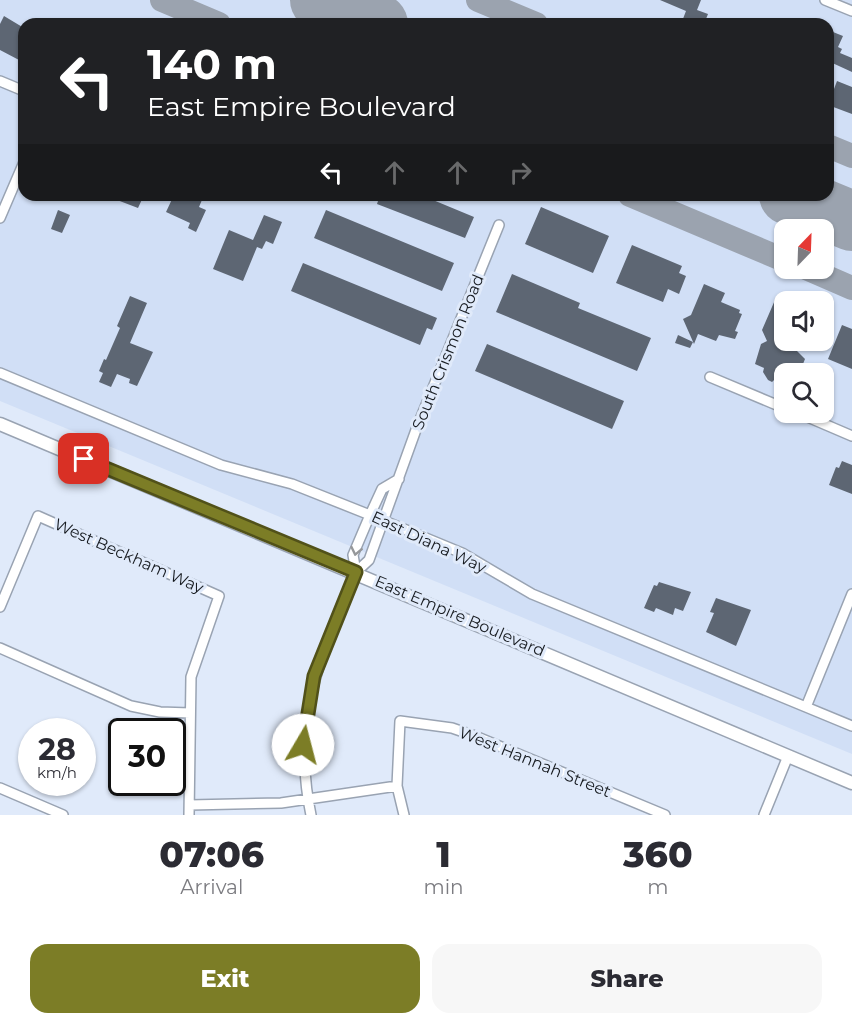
<!DOCTYPE html>
<style>
:root{--surface:#fff;--page:#f7f7f7;--text:#2b2b33;--muted:#7c7c81;--accent:#7c7d26}
body{margin:0;font-family:Montserrat,sans-serif;background:var(--page);color:var(--text);height:100vh;display:flex;flex-direction:column;font-size:22px;white-space:nowrap}
*{box-sizing:border-box;margin:0}
p{font-size:20px;color:var(--muted)}
.icon{flex:none;width:33px;height:33px;fill:none;stroke:currentColor;stroke-width:2;stroke-linecap:round;stroke-linejoin:round}
.map{position:relative;height:815px;overflow:hidden}
.details{display:flex;flex-direction:column;background:var(--surface);flex:1}
.details>*{flex:none}
.hud{position:absolute;left:18px;top:18px;width:816px;height:183px;border-radius:18px;box-shadow:0 2px 4px #0004;background:#202124;color:#fff;overflow:hidden}
.needle{width:39px;rotate:23deg}
.buttons{position:absolute;left:774px;top:219px;display:grid;gap:12px}
.buttons a{display:grid;place-items:center;width:60px;height:60px;border-radius:12px;background:var(--surface);box-shadow:0 2px 4px #0004;font-size:30px}
.speed{position:absolute;left:18px;top:718px;display:flex;gap:12px;font-size:30px;font-weight:700;text-align:center}
.speed>*{display:grid;place-content:center;width:78px;height:78px;border-radius:50%;background:var(--surface);box-shadow:0 2px 4px #0004;line-height:1}
.speed small{font-size:15px;font-weight:400}
.speed .limit{border:3px solid #111;border-radius:9px;background:#fff;color:#111}
.pin{position:absolute;display:grid;place-items:center;width:51px;height:51px;color:#fff;margin:-26px;border-radius:12px;box-shadow:0 3px 9px #0006}
.me{position:absolute;width:66px;margin:-33px;rotate:8deg;stroke-linejoin:round;filter:drop-shadow(0 0 4px #0008)}
.turn{display:flex;align-items:center;gap:21px;height:126px;padding:0 30px;font-size:27px}
.turn .icon{width:78px;height:78px;stroke-width:2.5}
.turn b{display:block;font-size:42px;line-height:51px}
.lanes{display:flex;align-items:center;height:57px;padding:0 30px;background:#0003;justify-content:center;gap:30px;direction:ltr}
.lanes .off{opacity:.35}
.eta{display:flex;justify-content:space-evenly;align-items:center;height:102px;text-align:center}
.eta b{font-size:36px;font-weight:800;line-height:42px}
.button{display:flex;gap:12px;margin-top:auto;padding:12px 30px}
.button a{flex:1;height:69px;border-radius:18px;background:var(--accent);color:#fff;font-size:24px;font-weight:800;line-height:69px;text-align:center}
.button a+a{background:var(--page);color:var(--text)}
.map>svg:first-child{display:block}
</style>
<div class="map">
<svg width="852" height="815" viewBox="0 0 852 815">
<rect width="100%" height="100%" fill="#e0eafa"/>
<path fill="#d1dff6" fill-rule="evenodd" d="M0,0H852V754L0,401ZM24,24H828V195H24ZM784,230H824V268H784ZM784,302H824V340H784ZM784,374H824V412H784Z"/>
<g fill="none" stroke-linecap="round" stroke-linejoin="round">
<path stroke="#9ba3af" stroke-width="24" d="M162,0L219,24
M478,0L536,24
M828,146L852,156
M630,195L784,260
M806,268L852,288"/>
<path stroke="#9ba3af" stroke-width="60" d="M320,0L378,24
M789,195L852,221"/>
</g>
<path fill="#5d6673" d="M660,0H701L697,10L708,14L704,24H681L686,11Z
M4,16L24,28V54L21,53L19,60L0,50V24Z
M828,30L843,36L838,47L842,49L840,53L852,58V72L828,61Z
M837,81L852,87V114L828,105Z
M104,195H144L138,208Z
M174,195H204L199,207L206,210L196,232L188,228L190,223L166,212Z
M363,195H421L474,217L465,238L377,204L378,201Z
M541,207L609,236L593,273L525,244Z
M58,210L70,215L62,233L51,229Z
M326,210L454,263L442,291L314,238Z
M264,215L282,222L273,244L266,241L262,249L257,247L243,281L213,269L229,230L253,240Z
M632,245L682,266L679,273L686,276L679,294L668,289L663,302L616,283Z
M303,263L437,318L432,330L427,328L420,345L291,291Z
M512,274L580,303L578,308L651,338L637,371L496,312Z
M704,284L725,293L721,302L740,310L739,313L742,314L735,331L738,332L735,339L719,335L716,341L698,334L694,344L683,319L691,315Z
M130,296L147,303L130,343L153,352L137,386L129,383L130,379L117,374L111,387L99,382L103,373L99,371L104,359L106,360L120,328L117,326Z
M775,300L784,304V330L778,327L786,346L797,351L805,359L799,374H784V378L779,375L772,382L768,380L763,372L764,368L755,364L761,344L767,341L762,330Z
M842,325L852,329V369L828,359Z
M678,335L693,342L690,348L675,343Z
M487,344L624,401L612,429L475,371Z
M842,461L852,465V494L829,485L836,467L839,468Z
M659,582L691,592L683,611L675,608L673,615L656,608L654,612L644,608L654,585L657,586Z
M716,598L751,610L736,646L706,632L714,613L710,612Z"/>
<g fill="none" stroke-linecap="round" stroke-linejoin="round">
<defs>
<path id="minor" d="M825,0L852,11
M0,81L24,91
M0,218L24,162
M0,373L221,465L292,484L370,515L462,553L532,594L852,726
M710,377L784,408
M796,412L852,436
M356,572L353,555L370,515L382,489L399,479
M0,607L38,516L219,596L191,677L189,815
M0,648L131,706L160,712L190,713
M806,707L852,594
M0,788L63,815
M190,805L281,803L397,786
M311,815C291,720 320,657 356,572L369,560L417,427L499,225
M404,815L397,786L400,721L452,728L475,736L665,815
M764,815L788,756"/>
<path id="tertiary" d="M0,424L852,783"/>
</defs>
<use href="#minor" stroke="#99a3b2" stroke-width="12"/>
<use href="#tertiary" stroke="#99a3b2" stroke-width="15"/>
<use href="#minor" stroke="#fff" stroke-width="9"/>
<use href="#tertiary" stroke="#fff" stroke-width="12"/>
</g>
<defs><path id="oneway-chevron" d="M-2-3.5L2.5 0L-2 3.5" fill="none" stroke-width="1.6" stroke-linecap="round" stroke-linejoin="round" transform="scale(1.5)"/></defs>
<use stroke="#96989a" href="#oneway-chevron" transform="translate(356 551) rotate(102)"/>
<g fill="none" stroke-linecap="round" stroke-linejoin="round">
<defs>
<path id="route" d="M84,459L356,572L314,676L303,745"/>
</defs>
<use href="#route" stroke="#515119" stroke-width="15"/>
<use href="#route" stroke="#7c7d26" stroke-width="10"/>
</g>
<g text-anchor="middle" dominant-baseline="central" stroke-width="6" stroke-linejoin="round" paint-order="stroke">
<g font-size="16" fill="#161a1f" stroke="#e0eafa">
<text transform="translate(448 352) rotate(-68)">South Crismon Road</text>
<text transform="translate(429 542) rotate(25)">East Diana Way</text>
<text transform="translate(129 556) rotate(24)">West Beckham Way</text>
<text transform="translate(460 616) rotate(23)">East Empire Boulevard</text>
<text transform="translate(535 762) rotate(22)">West Hannah Street</text>
</g>
</g>
</svg>
<div class="buttons">
<a><svg class="needle" viewBox="-14 -14 28 28"><path d="M0-13l5 13h-10z" fill="#e53935"/><path d="M0 13l5-13h-10z" fill="#7c7c81"/></svg></a>
<a><svg class="icon" aria-label="sound" viewBox="0 0 24 24"><path d="M4 9h4l5-4v14l-5-4H4zM17 9q2 3 0 6"/></svg></a>
<a><svg class="icon" aria-label="search" viewBox="0 0 24 24"><circle cx="10" cy="10" r="6"/><path d="M15 15l6 6"/></svg></a>
</div>
<div class="speed"><div>28<small>km/h</small></div><div class="limit">30</div></div>
<div class="pin" style="left:84px;top:459px;background:#d93025"><svg class="icon" aria-label="arrive" viewBox="0 0 24 24"><path d="M6 21V4h12l-3 4 3 4H6"/></svg></div>
<svg class="me" style="left:303px;top:745px" viewBox="-20 -20 40 40"><circle r="19" fill="#fff"/><path d="M0-13L10 11 0 6-10 11z" fill="#7c7d26"/></svg>
<div class="hud">
<div class="turn"><svg class="icon" aria-label="left" viewBox="0 0 24 24"><path d="M17 20v-9H6M10 6l-5 5 5 5"/></svg><div><b>140 m</b>East Empire Boulevard</div></div>
<div class="lanes"><svg class="icon" aria-label="left" viewBox="0 0 24 24"><path d="M17 20v-9H6M10 6l-5 5 5 5"/></svg><svg class="icon off" aria-label="ahead" viewBox="0 0 24 24"><path d="M12 20V5M6 11l6-6 6 6"/></svg><svg class="icon off" aria-label="ahead" viewBox="0 0 24 24"><path d="M12 20V5M6 11l6-6 6 6"/></svg><svg class="icon off" aria-label="right" viewBox="0 0 24 24"><path d="M7 20v-9h11M14 6l5 5-5 5"/></svg></div>
</div>
</div>
<section class="details">
<div class="eta">
<div><b>07:06</b><p>Arrival</p></div>
<div><b>1</b><p>min</p></div>
<div><b>360</b><p>m</p></div>
</div>
<div class="button"><a>Exit</a><a>Share</a></div>
</section>
